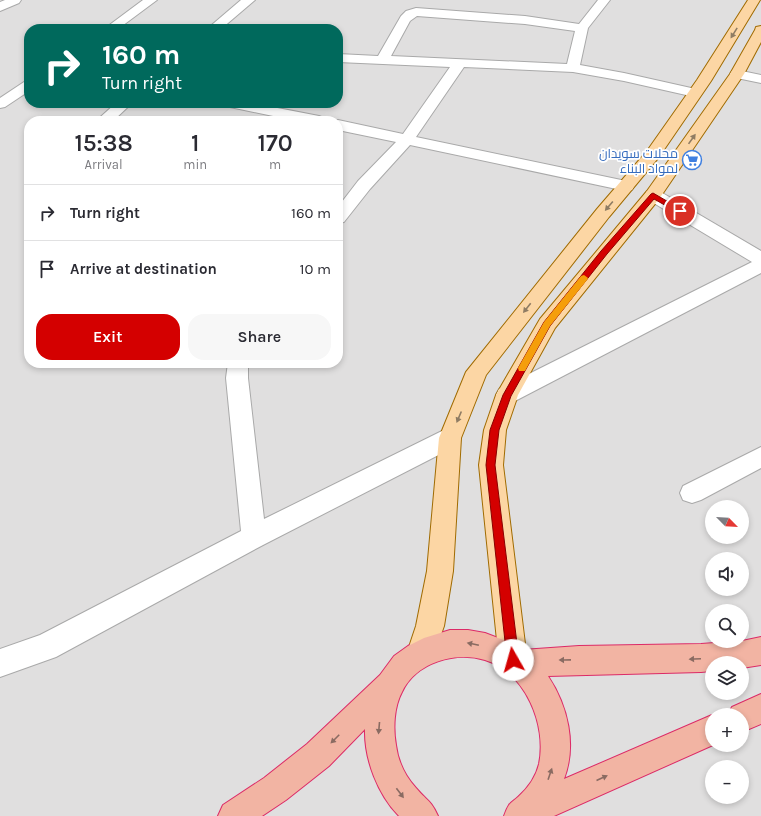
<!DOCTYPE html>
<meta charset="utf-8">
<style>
:root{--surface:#fff;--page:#f7f7f7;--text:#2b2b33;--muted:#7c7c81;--line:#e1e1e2;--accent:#d40000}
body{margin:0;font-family:Karla,Cairo,sans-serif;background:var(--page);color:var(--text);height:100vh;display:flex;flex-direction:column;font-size:15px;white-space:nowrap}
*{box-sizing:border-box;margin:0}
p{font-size:13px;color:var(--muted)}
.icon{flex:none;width:22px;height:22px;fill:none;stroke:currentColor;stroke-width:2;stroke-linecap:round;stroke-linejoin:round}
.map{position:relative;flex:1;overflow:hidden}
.details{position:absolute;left:24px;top:116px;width:319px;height:252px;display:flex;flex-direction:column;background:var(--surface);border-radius:16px;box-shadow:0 2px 6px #0003}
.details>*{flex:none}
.hud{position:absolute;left:24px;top:24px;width:319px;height:84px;border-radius:16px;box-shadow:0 2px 6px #0003;background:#00695c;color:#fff;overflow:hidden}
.needle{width:26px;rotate:114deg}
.tools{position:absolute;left:705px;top:500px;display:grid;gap:8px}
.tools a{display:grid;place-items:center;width:44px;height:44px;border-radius:50%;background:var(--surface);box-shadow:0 2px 6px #0003;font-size:20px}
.pin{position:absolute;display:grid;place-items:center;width:34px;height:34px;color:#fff;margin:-17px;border:2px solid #fff;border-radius:50%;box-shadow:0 1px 4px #0007}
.me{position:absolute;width:44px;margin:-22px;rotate:353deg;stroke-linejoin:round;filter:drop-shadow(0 0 3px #0008)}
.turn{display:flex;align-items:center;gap:14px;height:84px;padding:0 12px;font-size:18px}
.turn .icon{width:52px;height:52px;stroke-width:2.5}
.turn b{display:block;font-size:28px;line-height:34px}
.eta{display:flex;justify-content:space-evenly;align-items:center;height:68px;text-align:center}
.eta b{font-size:24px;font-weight:600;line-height:28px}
.cta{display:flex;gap:8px;margin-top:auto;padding:8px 12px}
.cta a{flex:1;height:46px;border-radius:16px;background:var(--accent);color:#fff;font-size:16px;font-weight:600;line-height:46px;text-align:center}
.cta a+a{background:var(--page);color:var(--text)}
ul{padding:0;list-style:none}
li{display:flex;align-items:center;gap:12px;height:56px;padding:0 12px;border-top:1px solid var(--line)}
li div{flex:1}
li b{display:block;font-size:15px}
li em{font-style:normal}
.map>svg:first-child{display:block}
</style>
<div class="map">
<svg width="761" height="816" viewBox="0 0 761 816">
<rect width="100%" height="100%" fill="#f2efe9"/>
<path fill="#e0dfdf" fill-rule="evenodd" d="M0,0H761V816H0ZM29,29H338V103H29ZM29,121H338V363H29ZM712,507H742V537H712ZM712,559H742V589H712ZM712,611H742V641H712ZM712,663H742V693H712ZM712,715H742V745H712ZM712,767H742V797H712Z"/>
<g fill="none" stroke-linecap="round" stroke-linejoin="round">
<defs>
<path id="minor" d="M5,0H21L19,3L0,11V2Z
M241,0H255L221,29H207Z
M598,0H610L588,28L580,65L624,73L700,90L702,93L700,96L695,97L624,81L573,72L464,67L416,137L626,181L632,182L634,186L632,190L626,191L410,145L370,189L344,222L338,223V207L358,181L396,142L338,130V121H336L338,120L403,134L450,67L338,62V54L378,56L401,16L406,11L416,8L525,16L579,24ZM417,16L525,24L575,31L567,64L391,56L410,21Z
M737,70L761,75V83L732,77L730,74L732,71Z
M116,103H132L113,121H96Z
M223,103H252L319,116L324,118L327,121H297L230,107L225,106Z
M653,190L659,191L761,251V273L515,401L507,403L499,401L496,395L499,389L752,262L647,199L645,195L647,191Z
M228,363H248V378L264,519L442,431L450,429L458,431L461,438L458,445L263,545L56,657L0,677V649L40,635L241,531L226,378Z
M761,447V468L701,500L692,503L683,500L680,493L683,486Z"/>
<path id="tertiary" d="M143,0H157L118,29H104Z
M29,81V91L5,107L0,108V98L24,82Z"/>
<path id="primary" d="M748,0H760L711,81L659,157L609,217L486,375L461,438L453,571L444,626L431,663L421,667L411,663L407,653L416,626L427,571L439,438L466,372L597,209L647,151L697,80Z
M761,26V42L744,74L659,199L555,328L518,395L506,430L503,465L527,660L523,670L513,674L503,670L499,660L479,465L484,430L496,395L540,319L647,191L730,74L755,30L756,27Z"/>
<path id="trunk" d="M450,630H468L485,633L511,643L522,650L579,646L701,644L742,641L761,637V665L742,668V663H712V671L701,672L548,676C568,706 577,745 564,779L712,715L713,745L554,816H504C505,813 507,808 509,805C511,802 515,800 518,797C527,789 536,777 539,764C547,725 526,673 485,660C456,651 416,662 402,692C394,707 393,728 396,745C398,761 405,776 416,788C426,800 431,800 438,816H399C378,795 364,759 365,729L329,766L286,800L262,816H218L223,805L264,778L307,744L380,675L394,656L408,646L424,638Z
M761,694V724L742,732V715H728L732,707Z"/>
</defs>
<use href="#minor" stroke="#a9a9a9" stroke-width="2"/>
<use href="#tertiary" stroke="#a9a9a9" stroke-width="2"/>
<use href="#primary" stroke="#a06b00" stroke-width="2"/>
<use href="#trunk" stroke="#dc2a67" stroke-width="2"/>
<use href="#minor" fill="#fff" fill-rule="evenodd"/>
<use href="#tertiary" fill="#fff" fill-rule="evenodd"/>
<use href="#primary" fill="#fcd6a4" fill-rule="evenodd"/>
<use href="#trunk" fill="#f2b4a3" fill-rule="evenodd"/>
</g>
<defs><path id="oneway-solid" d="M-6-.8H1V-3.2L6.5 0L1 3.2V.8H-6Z"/></defs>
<g fill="#8f7c63">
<use href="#oneway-solid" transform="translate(734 33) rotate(122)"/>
<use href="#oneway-solid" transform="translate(692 139) rotate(-55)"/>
<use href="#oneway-solid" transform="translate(609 206) rotate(130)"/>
<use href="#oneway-solid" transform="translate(527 308) rotate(128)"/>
<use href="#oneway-solid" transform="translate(459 417) rotate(113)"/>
</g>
<g fill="#8a6b62">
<use href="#oneway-solid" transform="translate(473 644) rotate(-168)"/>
<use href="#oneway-solid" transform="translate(695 659) rotate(177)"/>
<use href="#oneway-solid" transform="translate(565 660) rotate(179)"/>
<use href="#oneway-solid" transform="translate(379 728) rotate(95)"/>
<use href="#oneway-solid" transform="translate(335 739) rotate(135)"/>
<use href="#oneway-solid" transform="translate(550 774) rotate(-71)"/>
<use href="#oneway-solid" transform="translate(602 778) rotate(-24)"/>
<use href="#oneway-solid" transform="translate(400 793) rotate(53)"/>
</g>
<path fill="#d40000" stroke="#8a0000" d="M653,193L684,211L683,212H677L654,199L607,254L550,326L511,396L499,430L495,465L519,660L517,664L513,666L509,664L507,660L486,465L490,430L503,395L544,322L601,251L651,194Z"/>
<path fill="#f59e0b" d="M584,275L588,278L587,280L550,326L525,371H519L518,368L544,322L581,276Z"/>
<defs>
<symbol id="supermarket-ring" viewBox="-11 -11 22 22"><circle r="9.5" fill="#fff" stroke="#3f7fe0" stroke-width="1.5"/><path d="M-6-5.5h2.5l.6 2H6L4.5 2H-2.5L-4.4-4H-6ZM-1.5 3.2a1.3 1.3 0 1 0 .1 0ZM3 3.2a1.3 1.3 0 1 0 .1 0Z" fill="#3f7fe0"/></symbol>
</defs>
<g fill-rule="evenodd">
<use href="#supermarket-ring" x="681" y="149" width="22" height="22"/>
</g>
<g text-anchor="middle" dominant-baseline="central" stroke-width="3.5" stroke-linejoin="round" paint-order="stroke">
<g font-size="13" fill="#366cbe" stroke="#fff" text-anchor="end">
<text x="678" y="153">محلات سويدان<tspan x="678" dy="15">لمواد البناء</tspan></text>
</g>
</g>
</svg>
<div class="tools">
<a><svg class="needle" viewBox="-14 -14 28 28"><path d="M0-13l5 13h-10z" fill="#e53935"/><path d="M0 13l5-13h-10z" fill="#7c7c81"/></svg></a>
<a><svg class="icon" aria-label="sound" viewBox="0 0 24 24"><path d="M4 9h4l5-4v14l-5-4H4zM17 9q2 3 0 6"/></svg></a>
<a><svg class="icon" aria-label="search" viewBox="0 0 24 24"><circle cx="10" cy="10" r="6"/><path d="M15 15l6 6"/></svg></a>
<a><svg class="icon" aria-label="layers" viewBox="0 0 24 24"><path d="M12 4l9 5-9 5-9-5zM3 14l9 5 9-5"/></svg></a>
<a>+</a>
<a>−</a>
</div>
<div class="pin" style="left:680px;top:211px;background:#d93025"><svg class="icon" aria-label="arrive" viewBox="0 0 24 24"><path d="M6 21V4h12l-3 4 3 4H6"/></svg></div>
<svg class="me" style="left:513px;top:660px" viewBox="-20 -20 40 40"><circle r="19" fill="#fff"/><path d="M0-13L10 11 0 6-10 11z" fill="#d40000"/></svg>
<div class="hud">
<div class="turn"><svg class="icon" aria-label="right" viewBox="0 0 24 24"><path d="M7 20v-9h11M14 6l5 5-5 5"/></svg><div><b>160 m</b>Turn right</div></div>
</div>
<section class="details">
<div class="eta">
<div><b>15:38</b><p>Arrival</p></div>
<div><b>1</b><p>min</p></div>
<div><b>170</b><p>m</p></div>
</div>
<ul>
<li><svg class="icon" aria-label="right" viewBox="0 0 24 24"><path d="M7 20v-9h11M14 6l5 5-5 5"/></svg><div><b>Turn right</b></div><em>160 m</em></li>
<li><svg class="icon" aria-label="arrive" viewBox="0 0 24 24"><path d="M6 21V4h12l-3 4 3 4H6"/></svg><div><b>Arrive at destination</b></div><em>10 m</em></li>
</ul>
<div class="cta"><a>Exit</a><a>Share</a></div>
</section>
</div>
